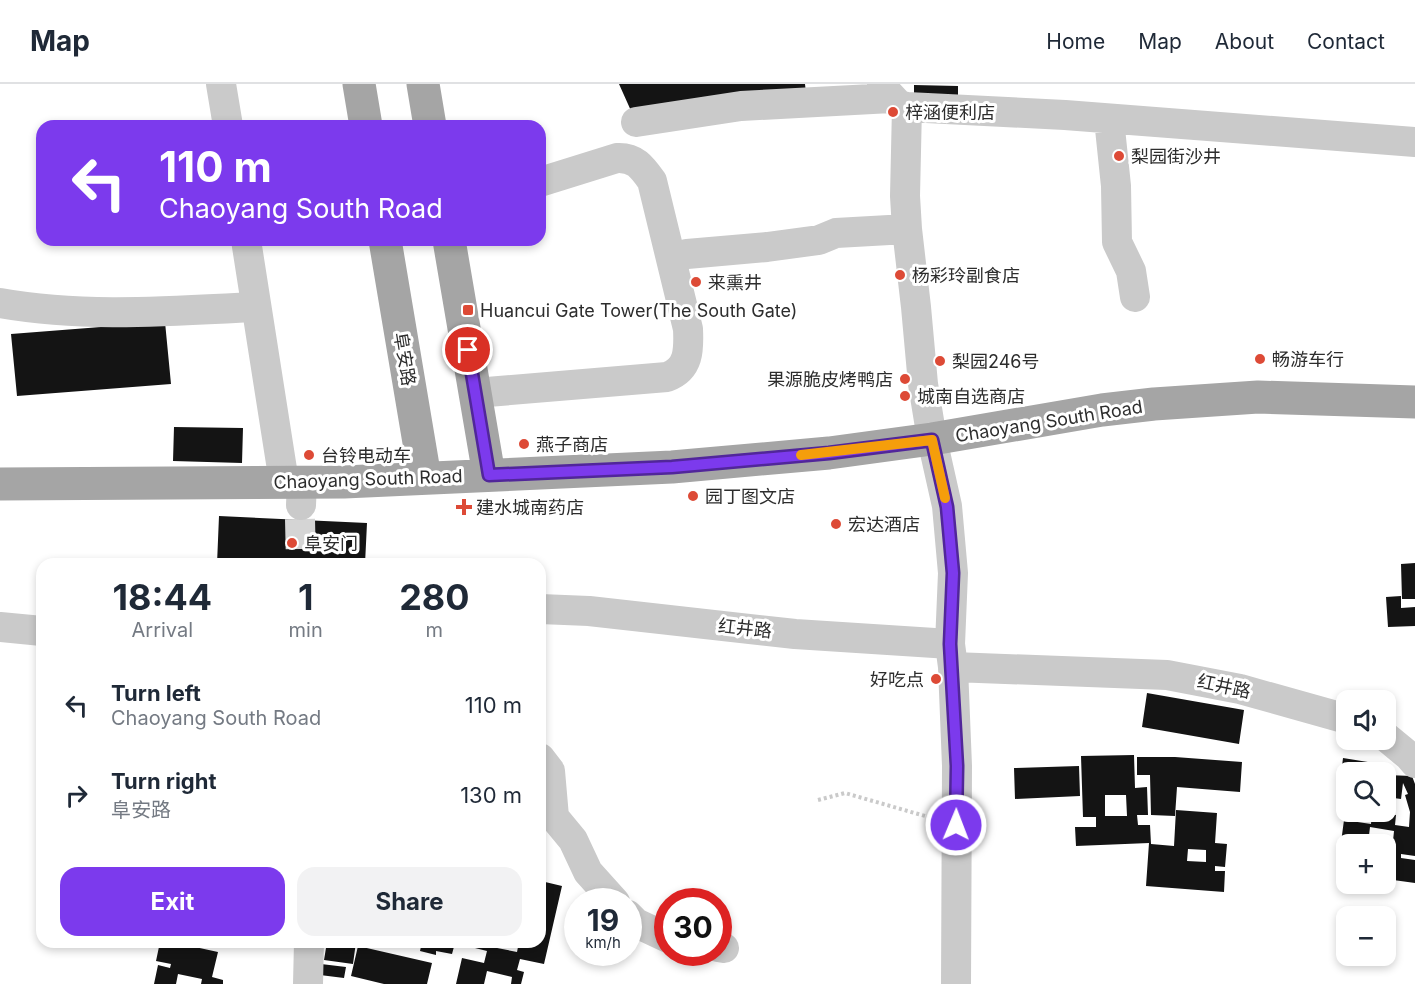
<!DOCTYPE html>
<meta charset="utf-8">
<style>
:root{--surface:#fff;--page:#f2f2f3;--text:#1f2937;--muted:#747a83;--line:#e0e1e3;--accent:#7c3aed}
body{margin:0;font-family:Inter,"Noto Sans SC",sans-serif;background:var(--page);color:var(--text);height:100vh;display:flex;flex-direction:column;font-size:22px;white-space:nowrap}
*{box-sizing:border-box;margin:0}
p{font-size:20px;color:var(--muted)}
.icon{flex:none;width:33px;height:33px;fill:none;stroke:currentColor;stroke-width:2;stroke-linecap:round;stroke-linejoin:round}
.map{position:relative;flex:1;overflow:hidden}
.panel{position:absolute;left:36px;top:474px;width:510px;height:390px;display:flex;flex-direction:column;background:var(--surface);border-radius:18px;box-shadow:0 3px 9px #0003}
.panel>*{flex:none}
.hud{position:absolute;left:36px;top:36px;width:510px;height:126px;border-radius:18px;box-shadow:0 3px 9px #0003;background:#7c3aed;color:#fff;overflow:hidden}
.controls{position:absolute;left:1336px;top:606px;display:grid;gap:12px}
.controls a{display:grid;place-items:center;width:60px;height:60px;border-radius:12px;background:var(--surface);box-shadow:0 3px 9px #0003;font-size:30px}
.speed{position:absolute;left:564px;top:804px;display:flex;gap:12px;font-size:30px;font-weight:700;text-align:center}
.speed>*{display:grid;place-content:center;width:78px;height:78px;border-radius:50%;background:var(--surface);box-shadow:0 3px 9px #0003;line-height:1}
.speed small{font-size:15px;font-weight:400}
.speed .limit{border:9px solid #d22;background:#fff;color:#111}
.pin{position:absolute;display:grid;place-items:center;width:51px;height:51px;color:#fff;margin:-26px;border:3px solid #fff;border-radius:50%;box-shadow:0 2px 6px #0007}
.me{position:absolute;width:66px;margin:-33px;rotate:1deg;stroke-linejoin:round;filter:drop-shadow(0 0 4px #0008)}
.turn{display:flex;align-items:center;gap:21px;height:126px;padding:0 24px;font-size:27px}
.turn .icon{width:78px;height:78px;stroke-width:2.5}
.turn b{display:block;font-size:42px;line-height:51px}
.eta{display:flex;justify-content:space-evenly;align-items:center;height:102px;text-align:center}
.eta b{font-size:36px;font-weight:700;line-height:42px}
.primary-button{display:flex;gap:12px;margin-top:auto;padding:12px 24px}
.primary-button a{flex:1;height:69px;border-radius:18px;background:var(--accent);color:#fff;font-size:24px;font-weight:700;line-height:69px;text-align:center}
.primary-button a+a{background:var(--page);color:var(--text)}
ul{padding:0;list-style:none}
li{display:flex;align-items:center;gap:18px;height:90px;padding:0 24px}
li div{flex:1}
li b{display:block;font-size:22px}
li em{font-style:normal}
header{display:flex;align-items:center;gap:36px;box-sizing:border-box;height:84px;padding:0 30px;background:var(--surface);border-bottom:2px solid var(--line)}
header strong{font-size:28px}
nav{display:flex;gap:33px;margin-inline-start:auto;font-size:21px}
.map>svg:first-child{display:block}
</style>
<header>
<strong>Map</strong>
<nav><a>Home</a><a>Map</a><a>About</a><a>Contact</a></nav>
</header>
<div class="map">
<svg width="1415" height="900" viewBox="0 0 1415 900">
<rect width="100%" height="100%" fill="#fff"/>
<path fill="#141414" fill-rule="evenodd" d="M619,0H805L806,9L632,29Z
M914,1L958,2V17H914Z
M165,238L171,300L17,312L11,250Z
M174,343L243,344L242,379L173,377Z
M219,432L367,439L365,480H217Z
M1415,479V515H1402L1401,480Z
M1401,512V524L1415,523V542L1388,543L1386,513Z
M1147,609L1244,626L1239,660L1142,643Z
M1134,671L1135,704L1147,703L1148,731H1137L1138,741H1150L1151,760L1174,762L1176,726L1217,729L1215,759L1227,760L1225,783L1215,782V787H1225L1224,808L1146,802L1149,759L1076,762L1075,743H1096V733H1083L1081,672ZM1105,711H1126L1127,732H1105ZM1188,765L1206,766V778L1187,777Z
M1137,673H1175L1242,678L1240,708L1177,703L1175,732L1151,731L1150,691H1137Z
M1343,674L1374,679L1372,688H1347V700L1340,699Z
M1079,682L1080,712L1015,715L1014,684Z
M1386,691L1412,692L1415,700V772L1401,770V774L1415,776V799L1386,795V766L1392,767L1394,747L1370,743L1368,760H1347V767L1340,766L1344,736L1371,740L1372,728L1396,731L1395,741L1409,743L1410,728L1405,711L1408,710L1403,699L1401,715L1386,713Z
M541,797L562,802L544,880L520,875L517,886L524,888L521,900H511L512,893L487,887L484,900H456L462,874L484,879L487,867L455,859L452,870L436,867V871L420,867L422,858H493L492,863L517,868L519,858H540Z
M160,858H172L218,868L212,893L223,896V900H201L202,895L178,890L176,900H154L158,881L170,884L171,880L156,877Z
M327,858H356L353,880L324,876Z
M358,862L432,879L427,900H384L351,892Z
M321,880L346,883L344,894L320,891Z"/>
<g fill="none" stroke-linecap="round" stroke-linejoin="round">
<path stroke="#d5d5d5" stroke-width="30" stroke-dasharray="30 15" stroke-linecap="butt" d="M300,435L301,480"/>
<path stroke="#cacaca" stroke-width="4" stroke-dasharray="3 3" stroke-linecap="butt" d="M818,716L845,709L932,734"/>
<path stroke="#cacaca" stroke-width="30" d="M221,0L228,42
M882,0L883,4L899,21L907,23L1065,31L1415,58
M907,23L905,112L907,145L916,223L923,300L932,355L947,422L953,489L950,560L953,583L957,682L956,900
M1109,35L1116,102L1117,158L1131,187L1135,213
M636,38L741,22L891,14
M246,156L284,398
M687,170L767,163L819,156L836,149L907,145
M0,219C84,234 171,227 256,223
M475,309L667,293C689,285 689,266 688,245L652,97C642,83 635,73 617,74L540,98
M301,421L302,398
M540,525L589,527L795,550L950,560
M0,543L42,547
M953,583L1167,591L1240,605L1347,635
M1386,653L1409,672L1415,679
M540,674L550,687L554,733L573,756L588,788L615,818
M628,831L636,839L668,854
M718,863L724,864
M308,900L309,858"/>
<path stroke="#a5a5a5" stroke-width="33" d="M359,0L366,42
M423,0L430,42
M385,156L425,394
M449,156L489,391
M0,400L344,398L672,383L829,369L932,355L1102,326L1154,320L1258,313L1415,318"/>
</g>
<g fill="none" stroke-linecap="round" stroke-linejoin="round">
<defs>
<path id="route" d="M468,266L489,391L672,383L829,369L932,356L947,423L953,489L950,560L957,682L956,741"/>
</defs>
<use href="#route" stroke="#51269a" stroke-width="15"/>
<use href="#route" stroke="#7c3aed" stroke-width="10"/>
<path stroke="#f59e0b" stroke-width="10" d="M801,371L932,356L945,414"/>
</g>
<g fill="#dd4a36" stroke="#fff" stroke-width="2">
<circle cx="893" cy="28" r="6"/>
<circle cx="1119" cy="72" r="6"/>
<circle cx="900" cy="191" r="6"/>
<circle cx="696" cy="198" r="6"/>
<rect x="462" y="220" width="12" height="12" rx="3"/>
<circle cx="1260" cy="275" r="6"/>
<circle cx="940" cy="277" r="6"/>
<circle cx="905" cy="295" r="6"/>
<circle cx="905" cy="312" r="6"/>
<circle cx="524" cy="360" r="6"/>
<circle cx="309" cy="371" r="6"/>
<circle cx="693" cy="412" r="6"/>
<path d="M461 414h6v6h6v6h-6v6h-6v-6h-6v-6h6z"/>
<circle cx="836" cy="440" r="6"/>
<circle cx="292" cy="459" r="6"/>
<circle cx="936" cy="595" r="6"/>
</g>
<g text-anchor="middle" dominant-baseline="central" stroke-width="6" stroke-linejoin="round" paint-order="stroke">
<g font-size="18" fill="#2d2d2d" stroke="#fff" text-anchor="start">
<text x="905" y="28">梓涵便利店</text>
<text x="1131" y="72">梨园街沙井</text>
<text x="912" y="191">杨彩玲副食店</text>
<text x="708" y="198">来熏井</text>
<text x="480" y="226">Huancui Gate Tower(The South Gate)</text>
<text x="1272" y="275">畅游车行</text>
<text x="952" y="277">梨园246号</text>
<text x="893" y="295" text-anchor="end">果源脆皮烤鸭店</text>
<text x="917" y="312">城南自选商店</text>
<text x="536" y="360">燕子商店</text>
<text x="321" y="371">台铃电动车</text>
<text x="705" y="412">园丁图文店</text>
<text x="476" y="423">建水城南药店</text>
<text x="848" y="440">宏达酒店</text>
<text x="304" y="459">阜安门</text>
<text x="924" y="595" text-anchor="end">好吃点</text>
</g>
<g font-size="18" fill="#2d2d2d" stroke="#fff">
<text transform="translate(405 275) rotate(81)">阜安路</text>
<text transform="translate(1049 337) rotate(-9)">Chaoyang South Road</text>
<text transform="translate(368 395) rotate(-2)">Chaoyang South Road</text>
<text transform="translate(745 544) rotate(6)">红井路</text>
<text transform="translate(1224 602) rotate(12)">红井路</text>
</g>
</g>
</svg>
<div class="controls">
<a><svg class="icon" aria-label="sound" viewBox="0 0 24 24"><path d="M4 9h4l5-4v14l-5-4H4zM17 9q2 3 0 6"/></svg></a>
<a><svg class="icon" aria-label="search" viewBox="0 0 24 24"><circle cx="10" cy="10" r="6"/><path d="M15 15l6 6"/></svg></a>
<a>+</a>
<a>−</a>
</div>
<div class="speed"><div>19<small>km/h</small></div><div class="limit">30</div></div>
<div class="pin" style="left:468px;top:266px;background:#d93025"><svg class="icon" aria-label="arrive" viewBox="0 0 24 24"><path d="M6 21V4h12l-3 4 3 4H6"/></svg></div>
<svg class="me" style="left:956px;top:741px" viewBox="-20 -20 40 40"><circle r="17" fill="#7c3aed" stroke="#fff" stroke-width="3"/><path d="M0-11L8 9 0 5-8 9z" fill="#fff"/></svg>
<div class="hud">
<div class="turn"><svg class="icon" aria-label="left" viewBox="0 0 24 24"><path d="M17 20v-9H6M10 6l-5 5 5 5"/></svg><div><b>110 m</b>Chaoyang South Road</div></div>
</div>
<section class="panel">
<div class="eta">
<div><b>18:44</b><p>Arrival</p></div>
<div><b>1</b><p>min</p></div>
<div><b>280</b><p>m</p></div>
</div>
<ul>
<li><svg class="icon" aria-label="left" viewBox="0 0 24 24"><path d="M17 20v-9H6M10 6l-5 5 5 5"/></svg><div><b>Turn left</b><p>Chaoyang South Road</p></div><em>110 m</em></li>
<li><svg class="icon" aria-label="right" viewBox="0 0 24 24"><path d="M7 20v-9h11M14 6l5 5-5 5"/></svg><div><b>Turn right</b><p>阜安路</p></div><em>130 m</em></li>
</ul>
<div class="primary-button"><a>Exit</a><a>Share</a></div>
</section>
</div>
